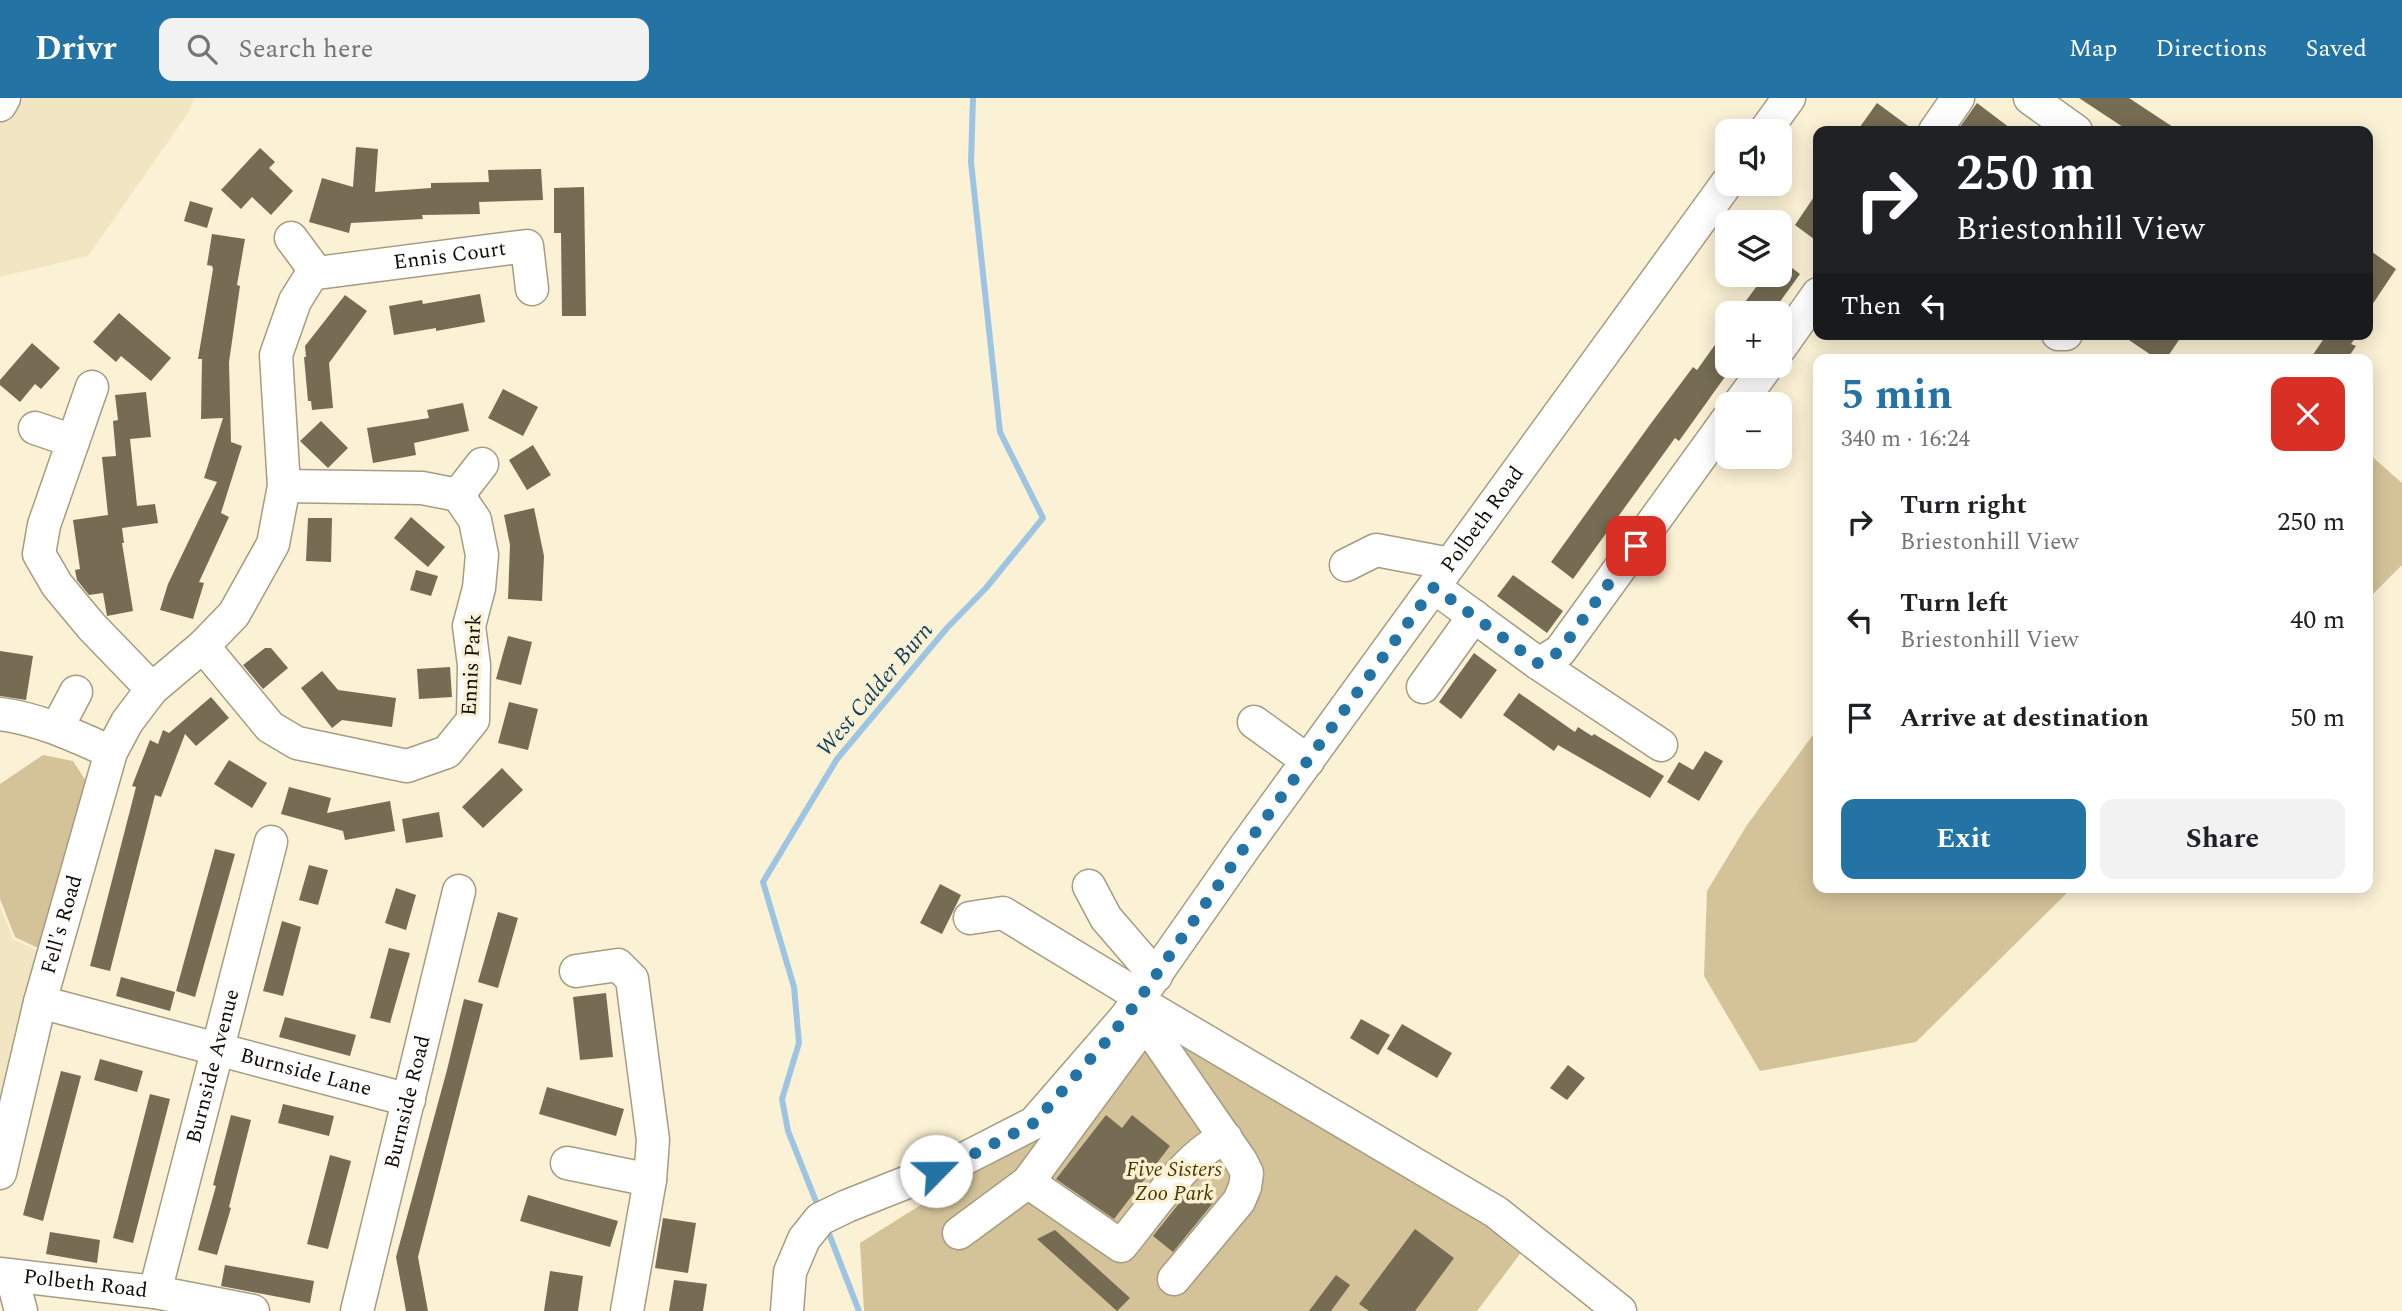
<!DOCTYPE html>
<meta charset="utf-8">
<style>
:root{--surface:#fff;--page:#f2f2f2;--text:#202124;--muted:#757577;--accent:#2473a5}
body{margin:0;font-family:Spectral,serif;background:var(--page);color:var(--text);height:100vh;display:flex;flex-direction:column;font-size:26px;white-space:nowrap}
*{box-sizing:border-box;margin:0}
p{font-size:23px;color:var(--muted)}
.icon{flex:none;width:38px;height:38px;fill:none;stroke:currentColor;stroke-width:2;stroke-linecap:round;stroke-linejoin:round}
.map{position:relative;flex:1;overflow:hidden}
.details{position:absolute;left:1813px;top:256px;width:560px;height:539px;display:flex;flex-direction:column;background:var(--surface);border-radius:14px;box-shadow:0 4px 18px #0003}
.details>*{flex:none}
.guide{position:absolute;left:1813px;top:28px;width:560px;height:214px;border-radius:14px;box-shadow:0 4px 18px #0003;background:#202124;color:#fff;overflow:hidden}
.controls{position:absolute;left:1715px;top:21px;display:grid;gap:14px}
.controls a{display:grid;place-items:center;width:77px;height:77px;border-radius:14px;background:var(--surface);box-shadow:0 4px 18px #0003;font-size:35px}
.pin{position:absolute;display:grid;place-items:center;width:60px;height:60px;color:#fff;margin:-30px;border-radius:14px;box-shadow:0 4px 10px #0006}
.me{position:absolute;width:77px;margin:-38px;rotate:67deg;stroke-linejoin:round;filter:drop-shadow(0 0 5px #0008)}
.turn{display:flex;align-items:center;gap:24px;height:147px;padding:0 28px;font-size:32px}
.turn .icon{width:91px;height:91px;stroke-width:2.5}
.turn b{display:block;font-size:49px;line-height:60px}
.then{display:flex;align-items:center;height:66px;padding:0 28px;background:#0003;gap:14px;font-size:26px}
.round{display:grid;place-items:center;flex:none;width:74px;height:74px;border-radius:14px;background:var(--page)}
.head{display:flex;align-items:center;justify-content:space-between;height:119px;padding:0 28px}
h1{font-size:42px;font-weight:700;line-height:52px;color:var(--accent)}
.action{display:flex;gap:14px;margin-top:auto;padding:14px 28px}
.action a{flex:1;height:80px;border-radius:14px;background:var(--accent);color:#fff;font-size:28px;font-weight:700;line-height:80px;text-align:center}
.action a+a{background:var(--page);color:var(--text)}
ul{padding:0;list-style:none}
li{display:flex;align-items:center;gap:21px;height:98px;padding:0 28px}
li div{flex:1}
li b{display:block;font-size:26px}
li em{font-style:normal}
header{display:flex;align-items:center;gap:42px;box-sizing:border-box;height:98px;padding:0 35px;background:var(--accent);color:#fff}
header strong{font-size:33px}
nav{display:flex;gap:38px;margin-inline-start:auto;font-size:24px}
.search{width:490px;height:63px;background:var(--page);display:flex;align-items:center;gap:18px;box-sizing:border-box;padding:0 24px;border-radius:14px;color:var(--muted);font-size:26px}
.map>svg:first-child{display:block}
</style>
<header>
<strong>Drivr</strong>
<div class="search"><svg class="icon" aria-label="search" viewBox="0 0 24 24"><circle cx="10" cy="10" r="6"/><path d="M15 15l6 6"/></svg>Search here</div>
<nav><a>Map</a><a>Directions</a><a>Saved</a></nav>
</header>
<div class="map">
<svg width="2402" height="1213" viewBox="0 0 2402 1213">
<rect width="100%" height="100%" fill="#fbf1d5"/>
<path fill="#f2e5c1" d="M0,0H194L190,12L88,158L0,179Z
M0,808L13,841L41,854L0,1006Z"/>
<path fill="#d4c399" d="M2368,355L2402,385V467L2368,501Z
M1818,630V789H2073L1916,944L1760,973L1704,878L1707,793L1747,727Z
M43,657L73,663L86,683L42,852L15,839L0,801V686Z
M1156,923L1526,1148L1477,1213H864L860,1145L1041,1032Z"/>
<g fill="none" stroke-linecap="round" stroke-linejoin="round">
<path stroke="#9dc5e3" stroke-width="6" d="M819,1111L788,1033L782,1001L799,945L794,889L763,784L837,661L947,530L986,490L1043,420L1000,334L971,64L973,0
M826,1128L859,1213"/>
</g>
<path fill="#756c53" d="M2079,0H2129L2179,33H2129Z
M1877,5L1915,33H1857Z
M1977,5L2014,33H1957Z
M356,49L378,51L375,94L431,90V85L489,84L488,72L541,71L543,102L479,104L480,116L422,117L423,121L351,125L349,135L309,124L322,80L353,89Z
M260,50L275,64L269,70L293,93L271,117L252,99L241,111L221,92Z
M584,89L586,218H562L561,135H554V90Z
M1818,93V144L1795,127Z
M190,103L213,110L207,130L184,123Z
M212,136L245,141L237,187L240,188L229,264L231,344L242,348L221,415L229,419L199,484L204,485L193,521L160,512L168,486L217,384L204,380L223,320L201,321L202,261H198L213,171L212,168L207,167Z
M2368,151L2396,171L2368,213Z
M1780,161L1800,176L1779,205L1785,210L1782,215H1737L1765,177H1780Z
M480,196L485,224L436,233V230L394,237L389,208L422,202L423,206Z
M345,197L367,213L329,265L333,310L312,312L311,303H308L304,259H306L305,248Z
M119,215L171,260L151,283L121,258L116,264L93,244Z
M1727,230V276L1679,343L1675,340L1573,481L1551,464L1649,328L1693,269L1697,272Z
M2120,236H2183L2166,261H2157Z
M2327,236H2358L2351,246L2356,248L2347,261H2310Z
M32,245L60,270L41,291L35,286L20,304L0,287V282Z
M503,291L538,309L523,338L488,320Z
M146,294L151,339L130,341L137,408L155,406L158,425L122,430L124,445H122L133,513L107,518L103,495L89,497L77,482L75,472L80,471L73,422L108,417L102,359L116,358L113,323L118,322L115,297Z
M463,305L469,333L414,345L416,357L373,365L367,330L429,320L427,312Z
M321,323L348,350L328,370L300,343Z
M533,347L551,377L527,392L509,362Z
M534,410L544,458L542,503L508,501L510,447L504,417Z
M411,419L445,449L428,469L394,440Z
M308,420H332L331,464L306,463Z
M416,472L438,478L431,498L410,492Z
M1513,477L1563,513L1547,535L1497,498Z
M508,538L532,544L521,587L496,581Z
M265,550H271L288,570L263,591L243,567Z
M0,553L33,558L26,602L0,598Z
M1474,555L1497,572L1461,621L1439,604Z
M450,569L452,599L419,601L417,571Z
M322,573L338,592L396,600L392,629L342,622L332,630L301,590Z
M1519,595L1575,634L1578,629L1592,638L1594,636L1664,678L1650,700L1558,647L1554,653L1503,617Z
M211,599L229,620L196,648L185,636L161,699L155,697L110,873L90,868L136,689L132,688L150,642L158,646L163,632L169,635Z
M509,604L538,611L528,652L498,645Z
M1705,653L1723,663L1699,703L1667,684L1679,664L1693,672Z
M229,662L267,685L252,710L214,686Z
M502,670L523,692L483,730L462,709Z
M289,689L331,700L327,715L390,703L395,733L345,742L343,733L281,716Z
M439,714L443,739L406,745L402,721Z
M215,751L235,756L195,899L176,893Z
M309,767L328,772L318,807L299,802Z
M940,786L961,797L942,836L920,825Z
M396,790L416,797L406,832L385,825Z
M498,814L518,820L498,890L478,884Z
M282,823L301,829L283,898L263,893Z
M389,850L410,855L390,925L370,920Z
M121,879L175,894L170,913L116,898Z
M606,895L613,959L580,962L573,899Z
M464,901L483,906L418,1159L428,1213H406L396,1159L447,972Z
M285,919L356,937L350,958L279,939Z
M1361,921L1390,937L1378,957L1350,940Z
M1402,926L1452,955L1437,980L1387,951Z
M100,961L143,973L137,994L94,982Z
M1568,967L1585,980L1567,1002L1550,990Z
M61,973L81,978L43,1123L23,1117Z
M547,989L624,1011L616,1038L539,1016Z
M150,996L170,1001L133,1145L113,1140Z
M283,1006L334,1018L329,1038L278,1025Z
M231,1017L251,1022L229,1109L231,1110L217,1157L198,1152L216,1088L213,1087Z
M1106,1017L1122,1030L1132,1017L1170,1048L1114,1121L1056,1081Z
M330,1057L351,1063L328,1151L307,1146Z
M1193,1088L1213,1105L1173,1154L1153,1138Z
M528,1097L618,1123L610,1149L520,1123Z
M663,1120L696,1125L688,1175L655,1170Z
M1415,1131L1454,1160L1415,1213H1369L1359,1206Z
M1055,1132L1130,1200L1117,1213L1037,1141Z
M50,1134L100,1142L97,1165L46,1156Z
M225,1167L314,1183L310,1205L221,1188Z
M550,1173L583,1178L578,1213H544Z
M1336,1177L1350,1187L1331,1213H1309Z
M674,1182L707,1186L703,1213H669Z"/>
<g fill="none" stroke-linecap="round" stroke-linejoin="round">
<defs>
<g id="minor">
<path d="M2030,0L2076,33"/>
<path d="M0,7L4,0"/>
<path d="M1765,33L1789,0"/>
<path d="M1935,33L1958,0"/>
<path d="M291,140L317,175"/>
<path d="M2058,236H2066"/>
<path d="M1780,250L1818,196"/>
<path d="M92,289L44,427L39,456L57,487L92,529L152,591"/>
<path d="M1739,306L1767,268"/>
<path d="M35,330L73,343"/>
<path d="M458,397L482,366"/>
<path d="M1346,467L1376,452L1450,466"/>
<path d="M1434,489L1539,566L1560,553L1727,322"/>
<path d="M203,548L270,629L297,645L407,668L447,654L473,622L474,567L469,528L479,490L482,457L475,422L458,397L422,390L284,388"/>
<path d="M1539,566L1661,647"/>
<path d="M1423,589L1474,518"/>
<path d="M0,616C40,621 75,638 111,654"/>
<path d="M1254,624L1308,663"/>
<path d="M57,630L76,594"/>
<path d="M1089,788L1106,820L1156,878"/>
<path d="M970,820L1003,815L1141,899"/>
<path d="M576,873L618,867L632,881L653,1042L650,1082L627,1213"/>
<path d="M1138,903L1496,1114L1620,1213"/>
<path id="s1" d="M40,904L409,1002"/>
<path d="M1126,919L1156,940L1241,1063L1247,1075L1245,1089L1239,1103L1174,1181"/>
<path d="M1137,936L1028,1084L1121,1148C1147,1117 1190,1052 1226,1040"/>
<path d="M567,1065L650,1082"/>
<path id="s2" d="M0,1075L40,904L111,654L127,624L152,591L203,548L234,516L273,446L284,388L276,257L295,203L310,179L317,175L527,148L532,191"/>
<path d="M959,1135L1028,1084"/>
<path id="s3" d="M0,1176L155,1194L253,1213"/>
<path d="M12,1179L21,1213"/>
<path id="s4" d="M155,1194L271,744"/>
<path id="s5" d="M357,1213L459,793"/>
<path id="s6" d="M787,1213L790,1174L804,1141L820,1121L847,1108L958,1064L1034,1025L1126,919L1244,750L1727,85"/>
</g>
</defs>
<use href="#minor" stroke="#a69c82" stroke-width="35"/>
<use href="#minor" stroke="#fff" stroke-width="32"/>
</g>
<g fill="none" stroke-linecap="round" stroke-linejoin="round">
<path stroke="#2473a5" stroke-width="12" stroke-dasharray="0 21.6" d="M936,1073L958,1064L1034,1025L1109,940L1138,903L1244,750L1434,489L1539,566L1560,553L1636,448"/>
</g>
<g text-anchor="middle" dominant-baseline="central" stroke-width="7" stroke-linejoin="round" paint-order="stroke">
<g font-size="21" fill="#100d05" stroke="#fbf1d5">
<text stroke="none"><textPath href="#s2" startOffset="1120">Ennis Court</textPath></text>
<text stroke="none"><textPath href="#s6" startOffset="1088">Polbeth Road</textPath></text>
<text transform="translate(472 567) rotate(-87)">Ennis Park</text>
<text stroke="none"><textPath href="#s2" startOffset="256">Fell's Road</textPath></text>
<text stroke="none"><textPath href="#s4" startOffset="233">Burnside Avenue</textPath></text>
<text stroke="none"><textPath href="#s1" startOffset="275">Burnside Lane</textPath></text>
<text stroke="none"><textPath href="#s5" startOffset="215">Burnside Road</textPath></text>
<text stroke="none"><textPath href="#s3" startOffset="86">Polbeth Road</textPath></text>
</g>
<g font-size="21" font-style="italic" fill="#4a3800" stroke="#fbf1d5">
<text x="1174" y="1072">Five Sisters<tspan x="1174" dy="24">Zoo Park</tspan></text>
</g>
<g font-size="23" font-style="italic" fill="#0e3f5d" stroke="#fbf1d5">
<text transform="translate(875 592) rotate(-50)">West Calder Burn</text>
</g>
</g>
</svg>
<div class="controls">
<a><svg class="icon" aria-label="sound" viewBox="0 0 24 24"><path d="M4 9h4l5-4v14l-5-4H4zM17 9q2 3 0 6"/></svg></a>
<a><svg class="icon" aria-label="layers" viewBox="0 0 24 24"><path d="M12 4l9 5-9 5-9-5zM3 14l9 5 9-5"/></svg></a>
<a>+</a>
<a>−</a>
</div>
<div class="pin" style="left:1636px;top:448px;background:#d93025"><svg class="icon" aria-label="arrive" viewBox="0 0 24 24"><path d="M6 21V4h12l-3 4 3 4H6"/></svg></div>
<svg class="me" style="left:936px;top:1073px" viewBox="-20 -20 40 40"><circle r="19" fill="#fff"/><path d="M0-13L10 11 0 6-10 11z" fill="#2473a5"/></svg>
<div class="guide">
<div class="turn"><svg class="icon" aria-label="right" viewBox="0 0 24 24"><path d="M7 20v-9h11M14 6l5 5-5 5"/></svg><div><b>250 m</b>Briestonhill View</div></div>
<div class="then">Then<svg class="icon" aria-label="left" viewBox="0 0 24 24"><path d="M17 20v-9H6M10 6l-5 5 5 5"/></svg></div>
</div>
<section class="details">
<div class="head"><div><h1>5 min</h1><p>340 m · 16:24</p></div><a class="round" style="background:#d93025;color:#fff"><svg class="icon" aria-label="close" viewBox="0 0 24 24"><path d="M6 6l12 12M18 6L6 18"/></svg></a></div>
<ul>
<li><svg class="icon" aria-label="right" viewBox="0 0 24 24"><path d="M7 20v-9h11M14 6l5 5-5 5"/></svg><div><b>Turn right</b><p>Briestonhill View</p></div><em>250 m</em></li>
<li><svg class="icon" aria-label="left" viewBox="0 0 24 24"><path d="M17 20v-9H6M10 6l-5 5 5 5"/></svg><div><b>Turn left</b><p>Briestonhill View</p></div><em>40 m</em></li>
<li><svg class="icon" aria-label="arrive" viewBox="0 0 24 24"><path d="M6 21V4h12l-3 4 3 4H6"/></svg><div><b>Arrive at destination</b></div><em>50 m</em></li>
</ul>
<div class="action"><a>Exit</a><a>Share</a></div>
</section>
</div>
